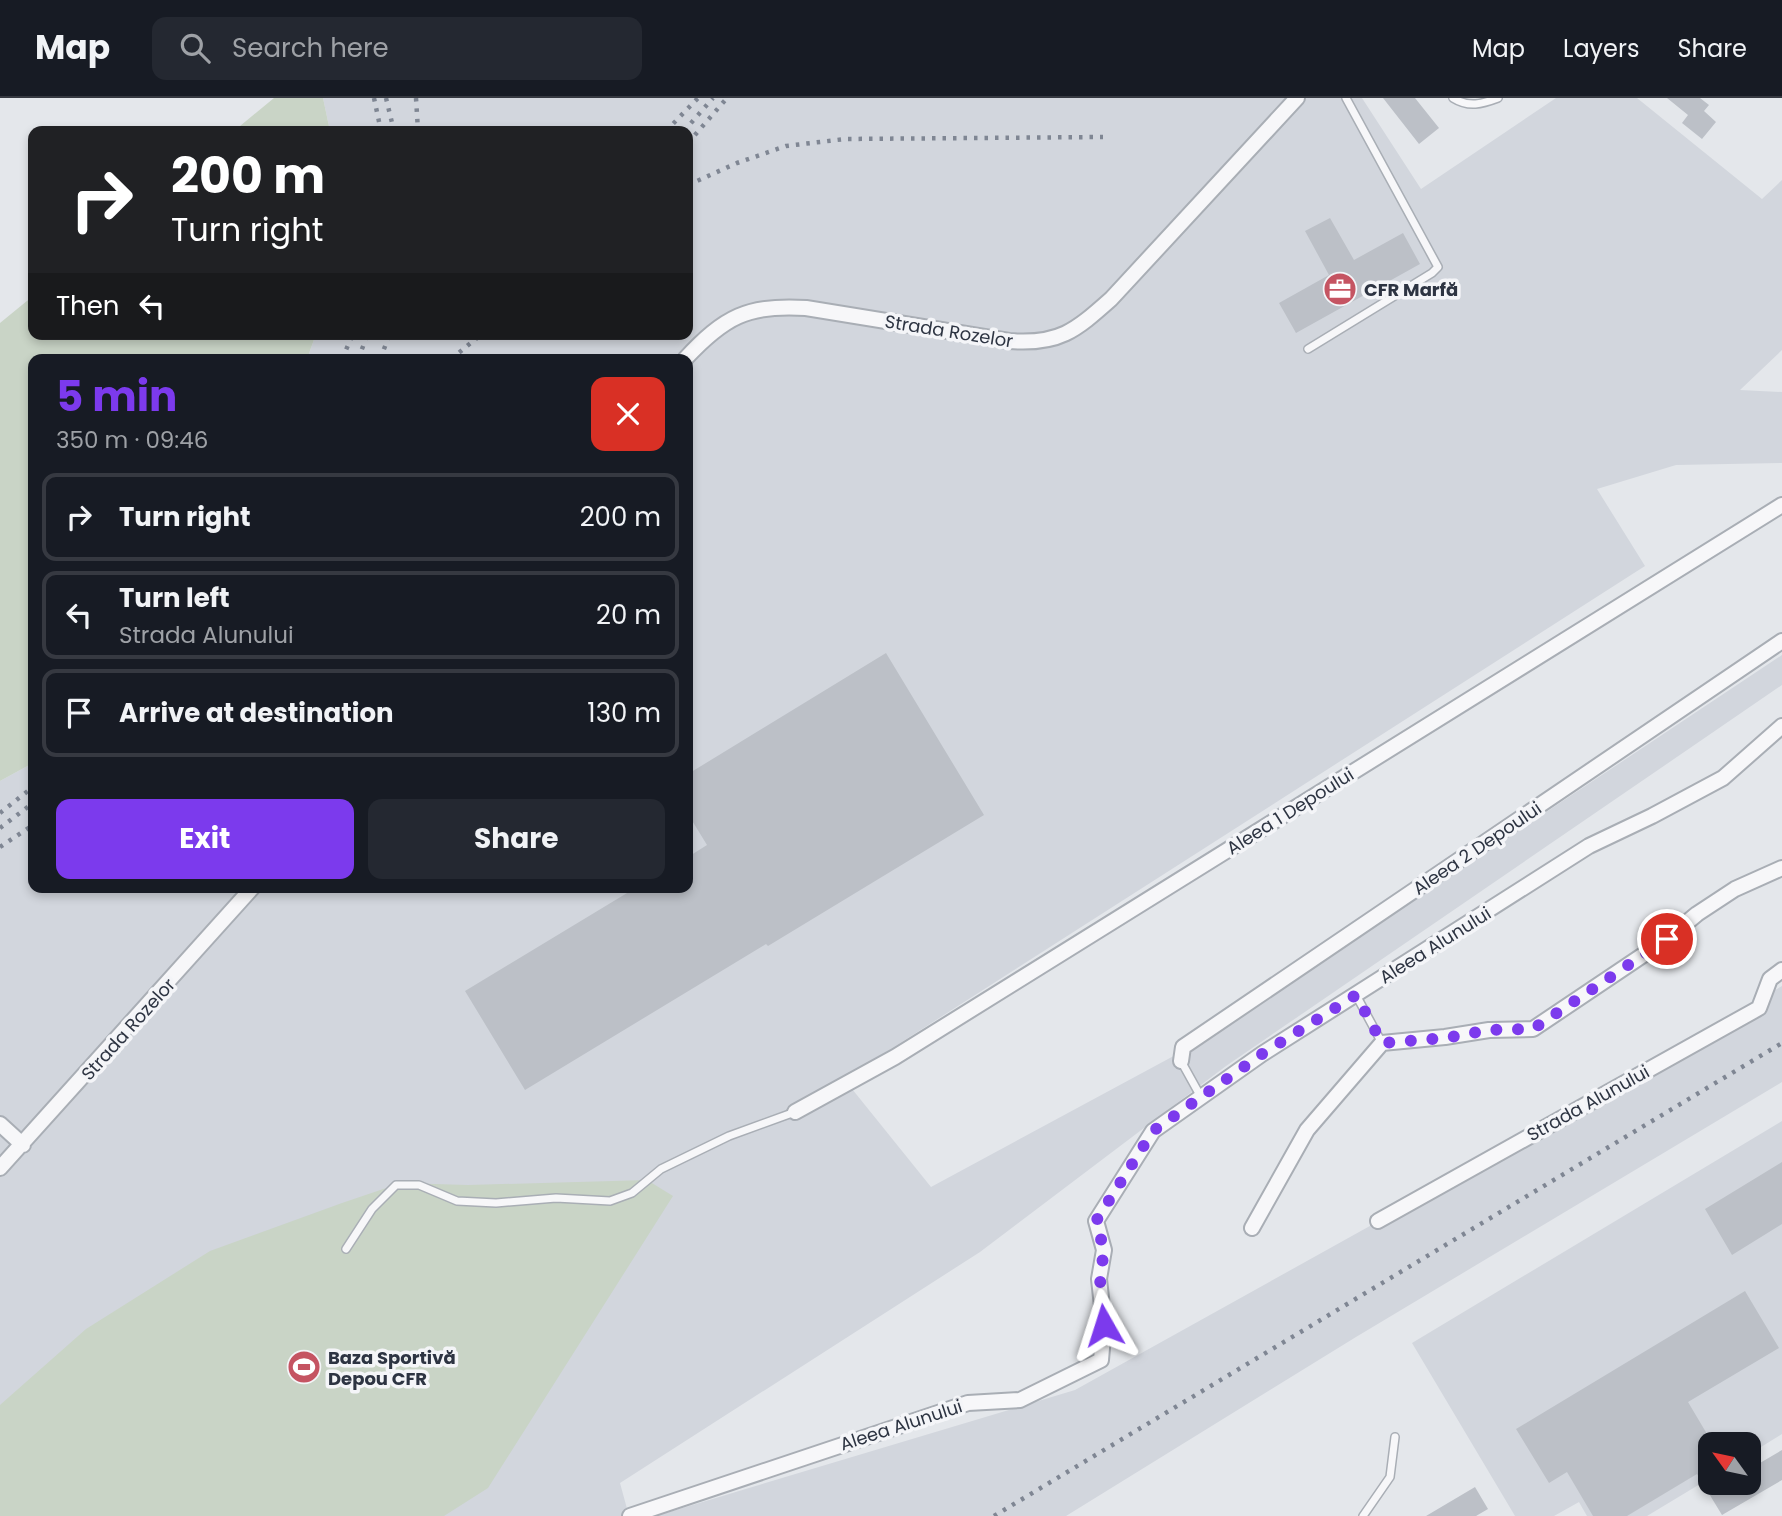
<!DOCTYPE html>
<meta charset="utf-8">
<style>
:root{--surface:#171b24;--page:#242831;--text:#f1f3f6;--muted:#9ea1a6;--line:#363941;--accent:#7c3aed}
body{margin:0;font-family:Poppins,sans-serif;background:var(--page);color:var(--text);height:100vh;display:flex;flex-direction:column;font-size:26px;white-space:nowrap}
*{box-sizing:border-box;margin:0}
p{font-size:23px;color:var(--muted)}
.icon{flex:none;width:38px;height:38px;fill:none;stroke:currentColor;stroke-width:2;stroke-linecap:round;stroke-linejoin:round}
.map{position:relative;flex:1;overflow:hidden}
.sheet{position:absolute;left:28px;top:256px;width:665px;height:539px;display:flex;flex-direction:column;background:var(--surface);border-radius:14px;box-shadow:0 4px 10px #0003}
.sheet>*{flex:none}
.hud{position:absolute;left:28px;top:28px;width:665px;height:214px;border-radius:14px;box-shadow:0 4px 10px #0003;background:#202124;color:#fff;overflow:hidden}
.needle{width:46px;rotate:303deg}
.fabs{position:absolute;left:1698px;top:1334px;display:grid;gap:14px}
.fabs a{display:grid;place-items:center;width:63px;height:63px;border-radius:14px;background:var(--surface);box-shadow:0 4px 10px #0003;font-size:35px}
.pin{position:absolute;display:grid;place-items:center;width:60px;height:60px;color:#fff;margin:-30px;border:4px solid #fff;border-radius:50%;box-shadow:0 2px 7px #0007}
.me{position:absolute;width:77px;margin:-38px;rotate:354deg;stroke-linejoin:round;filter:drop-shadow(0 0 5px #0008)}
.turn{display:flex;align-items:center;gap:24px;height:147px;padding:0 28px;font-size:32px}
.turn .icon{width:91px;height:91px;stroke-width:2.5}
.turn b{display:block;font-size:49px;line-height:60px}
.then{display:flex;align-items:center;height:66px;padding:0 28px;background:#0003;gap:14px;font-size:26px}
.round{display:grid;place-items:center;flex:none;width:74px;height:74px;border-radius:14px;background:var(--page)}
.head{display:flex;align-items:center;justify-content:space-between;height:119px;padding:0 28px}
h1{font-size:42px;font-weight:700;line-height:52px;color:var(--accent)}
.action{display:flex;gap:14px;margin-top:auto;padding:14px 28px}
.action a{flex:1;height:80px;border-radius:14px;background:var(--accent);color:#fff;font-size:28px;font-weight:700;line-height:80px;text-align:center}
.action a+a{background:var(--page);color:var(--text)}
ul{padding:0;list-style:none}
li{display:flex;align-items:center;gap:21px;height:88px;margin:0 14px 10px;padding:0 14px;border:4px solid var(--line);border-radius:14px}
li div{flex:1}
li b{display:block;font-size:26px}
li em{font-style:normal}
header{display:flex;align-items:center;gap:42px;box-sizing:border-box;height:98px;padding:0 35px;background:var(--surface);border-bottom:2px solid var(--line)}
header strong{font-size:33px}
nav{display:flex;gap:38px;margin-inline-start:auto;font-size:24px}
.search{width:490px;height:63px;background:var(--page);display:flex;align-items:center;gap:18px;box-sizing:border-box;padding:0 24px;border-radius:14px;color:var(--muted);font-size:26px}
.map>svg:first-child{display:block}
</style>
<header>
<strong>Map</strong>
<div class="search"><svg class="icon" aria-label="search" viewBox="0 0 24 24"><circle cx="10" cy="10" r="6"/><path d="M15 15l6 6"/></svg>Search here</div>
<nav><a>Map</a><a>Layers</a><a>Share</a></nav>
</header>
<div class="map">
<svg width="1782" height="1418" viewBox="0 0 1782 1418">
<rect width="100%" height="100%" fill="#e4e7eb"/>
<path fill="#d2d6dd" d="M323,0H1362L1421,91L1556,0H1637L1762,101L1782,82V252L1740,292L1782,294V365L1676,367L1597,391L1645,468L844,981L931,1089L1207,940L1782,557V587L1226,968L980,1154L620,1385L629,1418H0V683L33,665V789H688V261H307L316,236H688V33H330Z
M1782,888V984L1356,1239L1066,1418H656L1075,1292L1413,1104Z
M1782,1023V1336L1748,1357V1346H1710V1380L1647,1418H1587L1579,1404L1554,1418H1515L1412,1245Z"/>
<path fill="#c9d4c6" d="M274,0H323L330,33H234Z
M33,198V236H316L307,261H33V665L0,683V225Z
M647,1082L673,1098L488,1390L444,1418H0V1307L86,1231L210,1153L342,1105L401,1085L468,1087Z"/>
<path fill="#bcc0c7" d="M1383,0H1415L1439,30L1419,46Z
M1667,0H1700L1709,7L1704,13L1716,24L1702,41L1682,25L1688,17Z
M1330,120L1354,162L1403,135L1420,166L1296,235L1279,205L1329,177L1305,133Z
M886,555L984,717L768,848L766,846L525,992L465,893L637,789H688V759L707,747L688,716V676Z
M1782,1064V1126L1732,1157L1705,1111Z
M1745,1193L1779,1250L1688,1304L1710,1341V1394L1727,1384H1748V1372L1782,1352V1382L1722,1417L1697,1376L1627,1418H1593L1567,1374L1549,1385L1516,1331Z
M1475,1389L1488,1411L1476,1418H1426Z"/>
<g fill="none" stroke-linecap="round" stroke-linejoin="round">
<defs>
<path id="lane" d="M1453,0C1469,10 1482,6 1498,0
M1308,251L1432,175L1438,169L1346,0
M1356,897L1382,945
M1181,963L1201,999
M346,1151L372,1111L396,1087H419L457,1103L496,1105L556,1100L610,1103L632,1095L661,1071L729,1038L795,1014
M1363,1418L1390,1379L1395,1339"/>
<path id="street" d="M685,261C724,219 748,206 806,210L1009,243C1059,247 1075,233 1111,201L1297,0
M1181,963L1183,949L1782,543
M795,1014L895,959L1782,407
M0,1026L23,1047
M0,1070L253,789
M1378,1123L1759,910L1770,881L1782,872
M1252,1130L1307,1032L1382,945L1445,939L1489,932L1533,931L1667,841L1697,816L1735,791L1782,770
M630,1418L968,1305L1020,1302L1101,1262L1104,1227L1099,1181L1104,1152L1096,1123L1153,1033L1262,956L1589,748L1652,718L1723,680L1782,628"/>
</defs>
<use href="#lane" stroke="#a9aeb5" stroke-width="10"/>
<use href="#street" stroke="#a9aeb5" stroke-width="18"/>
<use href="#lane" stroke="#f7f7f9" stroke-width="7"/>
<use href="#street" stroke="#f7f7f9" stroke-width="14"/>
<path stroke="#7f8693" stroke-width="4.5" stroke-dasharray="3.5 7" stroke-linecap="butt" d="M374,0L381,33
M386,0L394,33
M416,0L418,33
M666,33L698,0
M684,33L713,0
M688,45L727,0
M688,87L737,65L786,48L845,41L1103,39
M342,261L353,236
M358,261L368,236
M380,261L390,236
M451,261L482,236
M0,715L33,689
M0,730L33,705
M0,749L33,727
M994,1418L1782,945"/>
</g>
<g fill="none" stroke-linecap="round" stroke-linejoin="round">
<path stroke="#7c3aed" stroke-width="12" stroke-dasharray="0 21.6" d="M1104,1227L1100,1181L1104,1152L1096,1123L1153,1033L1262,956L1356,897L1382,945L1445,940L1489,932L1533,931L1667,841"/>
</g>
<defs>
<symbol id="office-disc" viewBox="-11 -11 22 22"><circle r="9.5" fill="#c55462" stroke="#f4f5f8"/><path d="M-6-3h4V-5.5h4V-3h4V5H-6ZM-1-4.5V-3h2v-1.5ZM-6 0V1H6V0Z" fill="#fff"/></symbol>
<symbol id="stadium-disc" viewBox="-11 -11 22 22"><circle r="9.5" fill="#c55462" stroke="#f4f5f8"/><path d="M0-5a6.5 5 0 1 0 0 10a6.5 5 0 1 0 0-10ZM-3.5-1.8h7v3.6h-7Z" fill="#fff"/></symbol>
</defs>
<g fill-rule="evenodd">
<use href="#office-disc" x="1321" y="172" width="38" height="38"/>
<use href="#stadium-disc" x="285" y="1250" width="38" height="38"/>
</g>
<g text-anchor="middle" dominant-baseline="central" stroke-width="7" stroke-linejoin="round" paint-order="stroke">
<g font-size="18" font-weight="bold" fill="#2d3442" stroke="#f4f5f8" text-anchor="start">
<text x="1364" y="191">CFR Marfă</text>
<text x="328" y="1259">Baza Sportivă<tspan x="328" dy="21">Depou CFR</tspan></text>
</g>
<g font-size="18" fill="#2d3442" stroke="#f4f5f8">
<text transform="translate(949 233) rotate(9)">Strada Rozelor</text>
<text transform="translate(1290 713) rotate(-32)">Aleea 1 Depoului</text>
<text transform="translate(1477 750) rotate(-34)">Aleea 2 Depoului</text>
<text transform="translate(1435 847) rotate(-32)">Aleea Alunului</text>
<text transform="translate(128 931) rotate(-48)">Strada Rozelor</text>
<text transform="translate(1588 1005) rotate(-29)">Strada Alunului</text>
<text transform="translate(901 1327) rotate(-18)">Aleea Alunului</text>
</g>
</g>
</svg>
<div class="fabs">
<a><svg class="needle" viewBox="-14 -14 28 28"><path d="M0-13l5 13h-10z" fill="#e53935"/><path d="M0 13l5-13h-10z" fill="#9ea1a6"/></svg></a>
</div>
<div class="pin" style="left:1667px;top:841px;background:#d93025"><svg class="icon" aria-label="arrive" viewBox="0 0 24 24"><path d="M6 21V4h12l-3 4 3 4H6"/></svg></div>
<svg class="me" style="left:1104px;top:1227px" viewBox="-20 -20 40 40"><path d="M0-17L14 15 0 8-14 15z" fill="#7c3aed" stroke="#fff" stroke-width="4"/></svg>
<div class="hud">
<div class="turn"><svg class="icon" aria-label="right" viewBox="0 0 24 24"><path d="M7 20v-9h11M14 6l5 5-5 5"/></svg><div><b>200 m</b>Turn right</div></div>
<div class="then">Then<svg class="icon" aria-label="left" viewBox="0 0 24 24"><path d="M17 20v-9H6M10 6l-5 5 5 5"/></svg></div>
</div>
<section class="sheet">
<div class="head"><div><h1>5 min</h1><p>350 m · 09:46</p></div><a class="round" style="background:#d93025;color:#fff"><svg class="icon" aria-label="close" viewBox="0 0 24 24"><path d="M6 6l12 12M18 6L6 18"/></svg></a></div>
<ul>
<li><svg class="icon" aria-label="right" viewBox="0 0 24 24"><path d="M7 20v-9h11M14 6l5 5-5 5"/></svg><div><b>Turn right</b></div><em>200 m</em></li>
<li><svg class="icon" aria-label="left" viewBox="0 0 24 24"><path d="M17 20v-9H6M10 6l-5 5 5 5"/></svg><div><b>Turn left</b><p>Strada Alunului</p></div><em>20 m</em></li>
<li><svg class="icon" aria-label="arrive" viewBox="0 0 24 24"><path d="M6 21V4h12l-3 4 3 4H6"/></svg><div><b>Arrive at destination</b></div><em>130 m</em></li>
</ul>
<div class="action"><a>Exit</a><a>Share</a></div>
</section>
</div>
